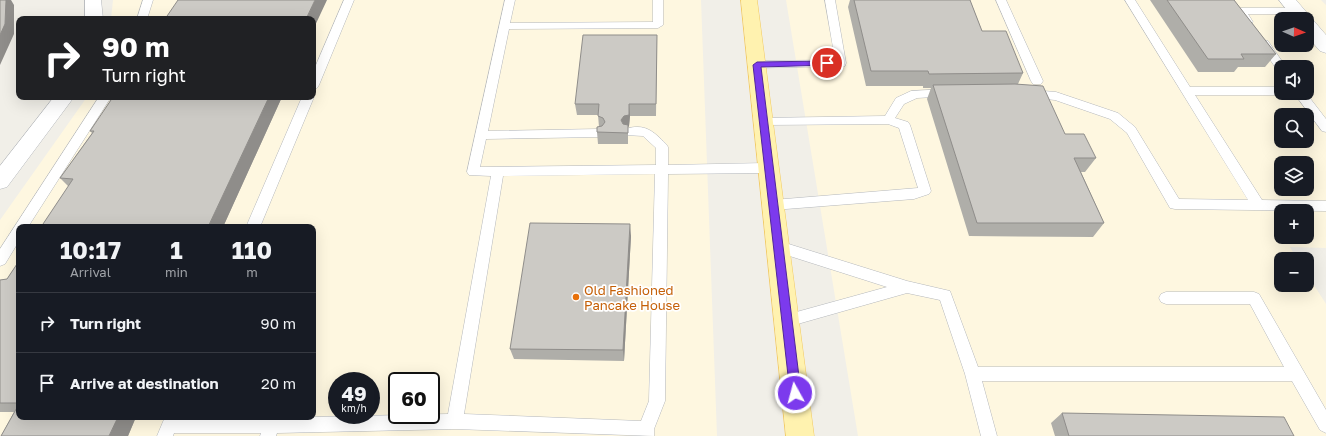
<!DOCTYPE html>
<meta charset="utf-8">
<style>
:root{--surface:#171b24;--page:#242831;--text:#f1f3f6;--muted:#9ea1a6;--line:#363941}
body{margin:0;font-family:"Golos Text",sans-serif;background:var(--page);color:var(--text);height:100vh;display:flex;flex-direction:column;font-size:15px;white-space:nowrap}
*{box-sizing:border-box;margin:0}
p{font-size:13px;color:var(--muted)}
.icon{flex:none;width:22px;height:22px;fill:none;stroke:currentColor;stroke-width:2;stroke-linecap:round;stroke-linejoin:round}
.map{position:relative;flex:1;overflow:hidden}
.drawer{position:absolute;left:16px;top:224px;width:300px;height:196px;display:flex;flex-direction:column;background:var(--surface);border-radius:8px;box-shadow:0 4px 16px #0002}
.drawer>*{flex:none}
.guide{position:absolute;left:16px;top:16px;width:300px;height:84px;border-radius:8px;box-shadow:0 4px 16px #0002;background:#202124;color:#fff;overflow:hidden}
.needle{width:26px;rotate:92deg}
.buttons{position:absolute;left:1274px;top:12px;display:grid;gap:8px}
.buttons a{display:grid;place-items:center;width:40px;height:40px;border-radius:8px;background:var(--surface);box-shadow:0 4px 16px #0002;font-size:20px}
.speed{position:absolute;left:328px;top:372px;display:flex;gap:8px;font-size:20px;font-weight:700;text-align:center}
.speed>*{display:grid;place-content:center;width:52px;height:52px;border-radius:50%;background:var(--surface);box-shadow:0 4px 16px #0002;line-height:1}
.speed small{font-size:10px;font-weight:400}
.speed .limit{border:2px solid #111;border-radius:6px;background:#fff;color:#111}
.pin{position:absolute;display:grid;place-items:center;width:34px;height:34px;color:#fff;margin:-17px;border:2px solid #fff;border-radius:50%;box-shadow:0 1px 4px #0007}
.me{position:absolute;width:44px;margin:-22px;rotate:353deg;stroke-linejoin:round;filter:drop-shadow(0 0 3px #0008)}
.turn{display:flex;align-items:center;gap:14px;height:84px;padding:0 20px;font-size:18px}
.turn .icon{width:52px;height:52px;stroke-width:2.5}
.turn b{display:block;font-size:28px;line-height:34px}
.eta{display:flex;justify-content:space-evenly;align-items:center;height:68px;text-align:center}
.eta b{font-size:24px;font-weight:700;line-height:28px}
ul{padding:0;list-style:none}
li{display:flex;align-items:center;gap:12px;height:60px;padding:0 20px;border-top:1px solid var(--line)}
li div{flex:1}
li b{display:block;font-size:15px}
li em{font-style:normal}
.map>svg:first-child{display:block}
</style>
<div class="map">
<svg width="1326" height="436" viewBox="0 0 1326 436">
<rect width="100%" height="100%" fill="#f1efe8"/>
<path fill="#fef7e0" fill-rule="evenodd" d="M113,0H701L717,436H0V220L87,97H313V19H111ZM19,227H313V417H19ZM337,381H371V415H337ZM397,381H431V415H397Z
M786,0H1321L1326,5V248L1290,247L1297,259H1281V285H1307V274L1326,304V436H858ZM1281,19H1307V45H1281ZM1281,67H1307V93H1281ZM1281,115H1307V141H1281ZM1281,163H1307V189H1281ZM1281,211H1307V237H1281Z"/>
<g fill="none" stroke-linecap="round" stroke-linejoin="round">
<defs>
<path id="lane" d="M143,0H153L147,19H137Z
M344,0H354L319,85L317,88L313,89V72Z
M505,0H515L510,23L653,22V0H663V25L658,28L509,29L488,131L599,129L603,130L605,133L603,136L599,137L486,139L480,167L656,165V148L643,136L625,135L623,132L625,129C645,123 653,131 666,144L668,147V165L769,163L773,165L775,168L773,171L769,173L668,174L665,401L654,429V436L455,429L277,433L276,436H260L261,433H174L173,436H157L165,417H313L448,414L491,176L469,175L467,172ZM655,174L649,401L641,421L464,414L503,176Z
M825,0H835L846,63L845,66L753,68L752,65L753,62L757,61L835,60Z
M996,0H1006L1043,81L1041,84H1033L1031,81Z
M1125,0H1135L1190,87H1281V93H1285L1281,95H1195L1262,200L1326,201V211L1175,209L1170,208L1127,133L1110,119L1055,100L1026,97L1024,94L1026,91L1030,90L1056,92L1118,113L1135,127L1179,199L1248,200Z
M1240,8H1296L1301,11L1296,14H1248L1253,22L1248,25L1244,24L1235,11Z
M1264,40L1268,41L1286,67H1281V71L1277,70L1259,43L1260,41Z
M946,89L950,90L952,93L950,96L917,98L904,104L895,118L908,122L910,125L931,191L929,194L914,199L773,210L768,209L767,205L768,201L773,200L918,188L899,128L888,124L764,125L760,124L758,121L760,118L885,116L896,98L911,91Z
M1294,93H1306L1326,119V132L1322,131Z
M313,96L314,97L260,227H246L302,97Z
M99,97H111L28,227H19V241L5,264L0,266V249Z
M779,241L907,281L950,291L978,367H1284L1250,304H1166L1161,302L1159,298L1161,294L1166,292H1254L1259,294L1326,410V433L1320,430L1292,381H982L997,436H981L965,374L940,300L907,293L787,327L782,326L780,321L782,316L887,287L774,251L772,247L774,243Z"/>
<path id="street" d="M85,0H101L103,19H85Z
M1279,0H1296L1326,35V53L1320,51L1307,36V19H1294Z
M54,97H74L7,187L0,189V166Z"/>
<path id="primary" d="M741,0H757L814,436H786Z"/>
</defs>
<use href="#lane" stroke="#b5b8bc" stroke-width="1"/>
<use href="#street" stroke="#b5b8bc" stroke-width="1"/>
<use href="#primary" stroke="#f2c960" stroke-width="1"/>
<use href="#lane" fill="#fff" fill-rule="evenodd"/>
<use href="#street" fill="#fff" fill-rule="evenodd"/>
<use href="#primary" fill="#fff2af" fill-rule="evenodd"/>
</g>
<path fill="#afaea9" d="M850,0H970L982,31L1023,73L1018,84L1065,134L1096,158L1085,172H1081L1104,223L1093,237L969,236L927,99L931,88H923V86H866L848,7Z
M1150,0H1234L1276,54L1265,67H1238L1234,72H1198Z
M657,35L656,116H630L629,126L628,127V144H598L597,132L599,127L598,115H577L575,104Z
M113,97H282L223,227L68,186L60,178L92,133L90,131Z
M631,236L624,361L514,359L510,349Z
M19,261V417H136L128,436H1L14,412H0V280L7,279Z
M1062,413L1294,436H1055L1051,423Z"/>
<path fill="#8f8d8a" d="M6,0H11L14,5V34L0,65V35Z
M315,0H327L313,30V19H306Z
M269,97H282L223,227H208Z
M629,104L630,116L629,126L628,127V144V133L621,120Z
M630,224L631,236L624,361L623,350Z
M118,417H136L128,436H109Z"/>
<path fill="#cccac5" stroke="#8f8d8a" d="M0,0H6L5,24L0,35Z
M178,0H315L306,19H165Z
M854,0H970L982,31H1006L1023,73L929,74L928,71H871Z
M1167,0H1234L1276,54H1241L1244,59H1208Z
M583,35H657L656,104H629V115L624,116L621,120L623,124L628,125V133L597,132V127L602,126L605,122L603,118L598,116L599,104H575Z
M1015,84L1043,86L1065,134H1084L1096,158H1074L1104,223H977L933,85Z
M113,97H269L208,227H41L73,179L60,178L94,131H90Z
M530,223L630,224L623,350L510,349Z
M19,261V403H0V280L7,279Z
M19,404V417H118L109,436H1Z
M1062,413L1284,417L1294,436H1069Z"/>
<path fill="#7c3aed" stroke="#51269a" d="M827,61L831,63L830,65L761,67L801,393L799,396L795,398L791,396L790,393L753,65L757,62Z"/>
<circle fill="#e8710a" stroke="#fff" stroke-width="1.5" cx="576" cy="297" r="4"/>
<g text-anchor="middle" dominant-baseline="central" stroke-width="3.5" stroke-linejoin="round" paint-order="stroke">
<g font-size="13" fill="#c56008" stroke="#fff" text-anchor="start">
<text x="584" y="290">Old Fashioned<tspan x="584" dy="15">Pancake House</tspan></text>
</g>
</g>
</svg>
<div class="buttons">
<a><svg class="needle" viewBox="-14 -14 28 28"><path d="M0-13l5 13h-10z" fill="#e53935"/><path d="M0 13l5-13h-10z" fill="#9ea1a6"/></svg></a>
<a><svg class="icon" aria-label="sound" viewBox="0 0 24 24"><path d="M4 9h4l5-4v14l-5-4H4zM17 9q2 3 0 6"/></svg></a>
<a><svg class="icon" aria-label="search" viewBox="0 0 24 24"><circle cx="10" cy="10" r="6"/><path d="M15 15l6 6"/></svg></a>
<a><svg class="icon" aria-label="layers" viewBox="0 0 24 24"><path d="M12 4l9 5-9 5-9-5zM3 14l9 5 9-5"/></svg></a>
<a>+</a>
<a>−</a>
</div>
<div class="speed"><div>49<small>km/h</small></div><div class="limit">60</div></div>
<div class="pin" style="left:827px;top:63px;background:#d93025"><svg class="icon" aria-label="arrive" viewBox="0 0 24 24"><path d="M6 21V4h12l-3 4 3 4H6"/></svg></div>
<svg class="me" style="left:795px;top:393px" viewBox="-20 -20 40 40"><circle r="17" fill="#7c3aed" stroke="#fff" stroke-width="3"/><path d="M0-11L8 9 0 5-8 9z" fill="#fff"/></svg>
<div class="guide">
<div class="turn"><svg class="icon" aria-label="right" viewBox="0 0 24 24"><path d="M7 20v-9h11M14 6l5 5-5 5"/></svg><div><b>90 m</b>Turn right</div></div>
</div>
<section class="drawer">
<div class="eta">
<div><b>10:17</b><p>Arrival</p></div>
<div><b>1</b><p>min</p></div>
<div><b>110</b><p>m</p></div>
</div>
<ul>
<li><svg class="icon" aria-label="right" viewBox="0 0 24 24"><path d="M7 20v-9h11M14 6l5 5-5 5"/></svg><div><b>Turn right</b></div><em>90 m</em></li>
<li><svg class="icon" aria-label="arrive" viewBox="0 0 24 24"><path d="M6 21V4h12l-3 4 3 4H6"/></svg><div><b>Arrive at destination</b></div><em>20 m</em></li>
</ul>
</section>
</div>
